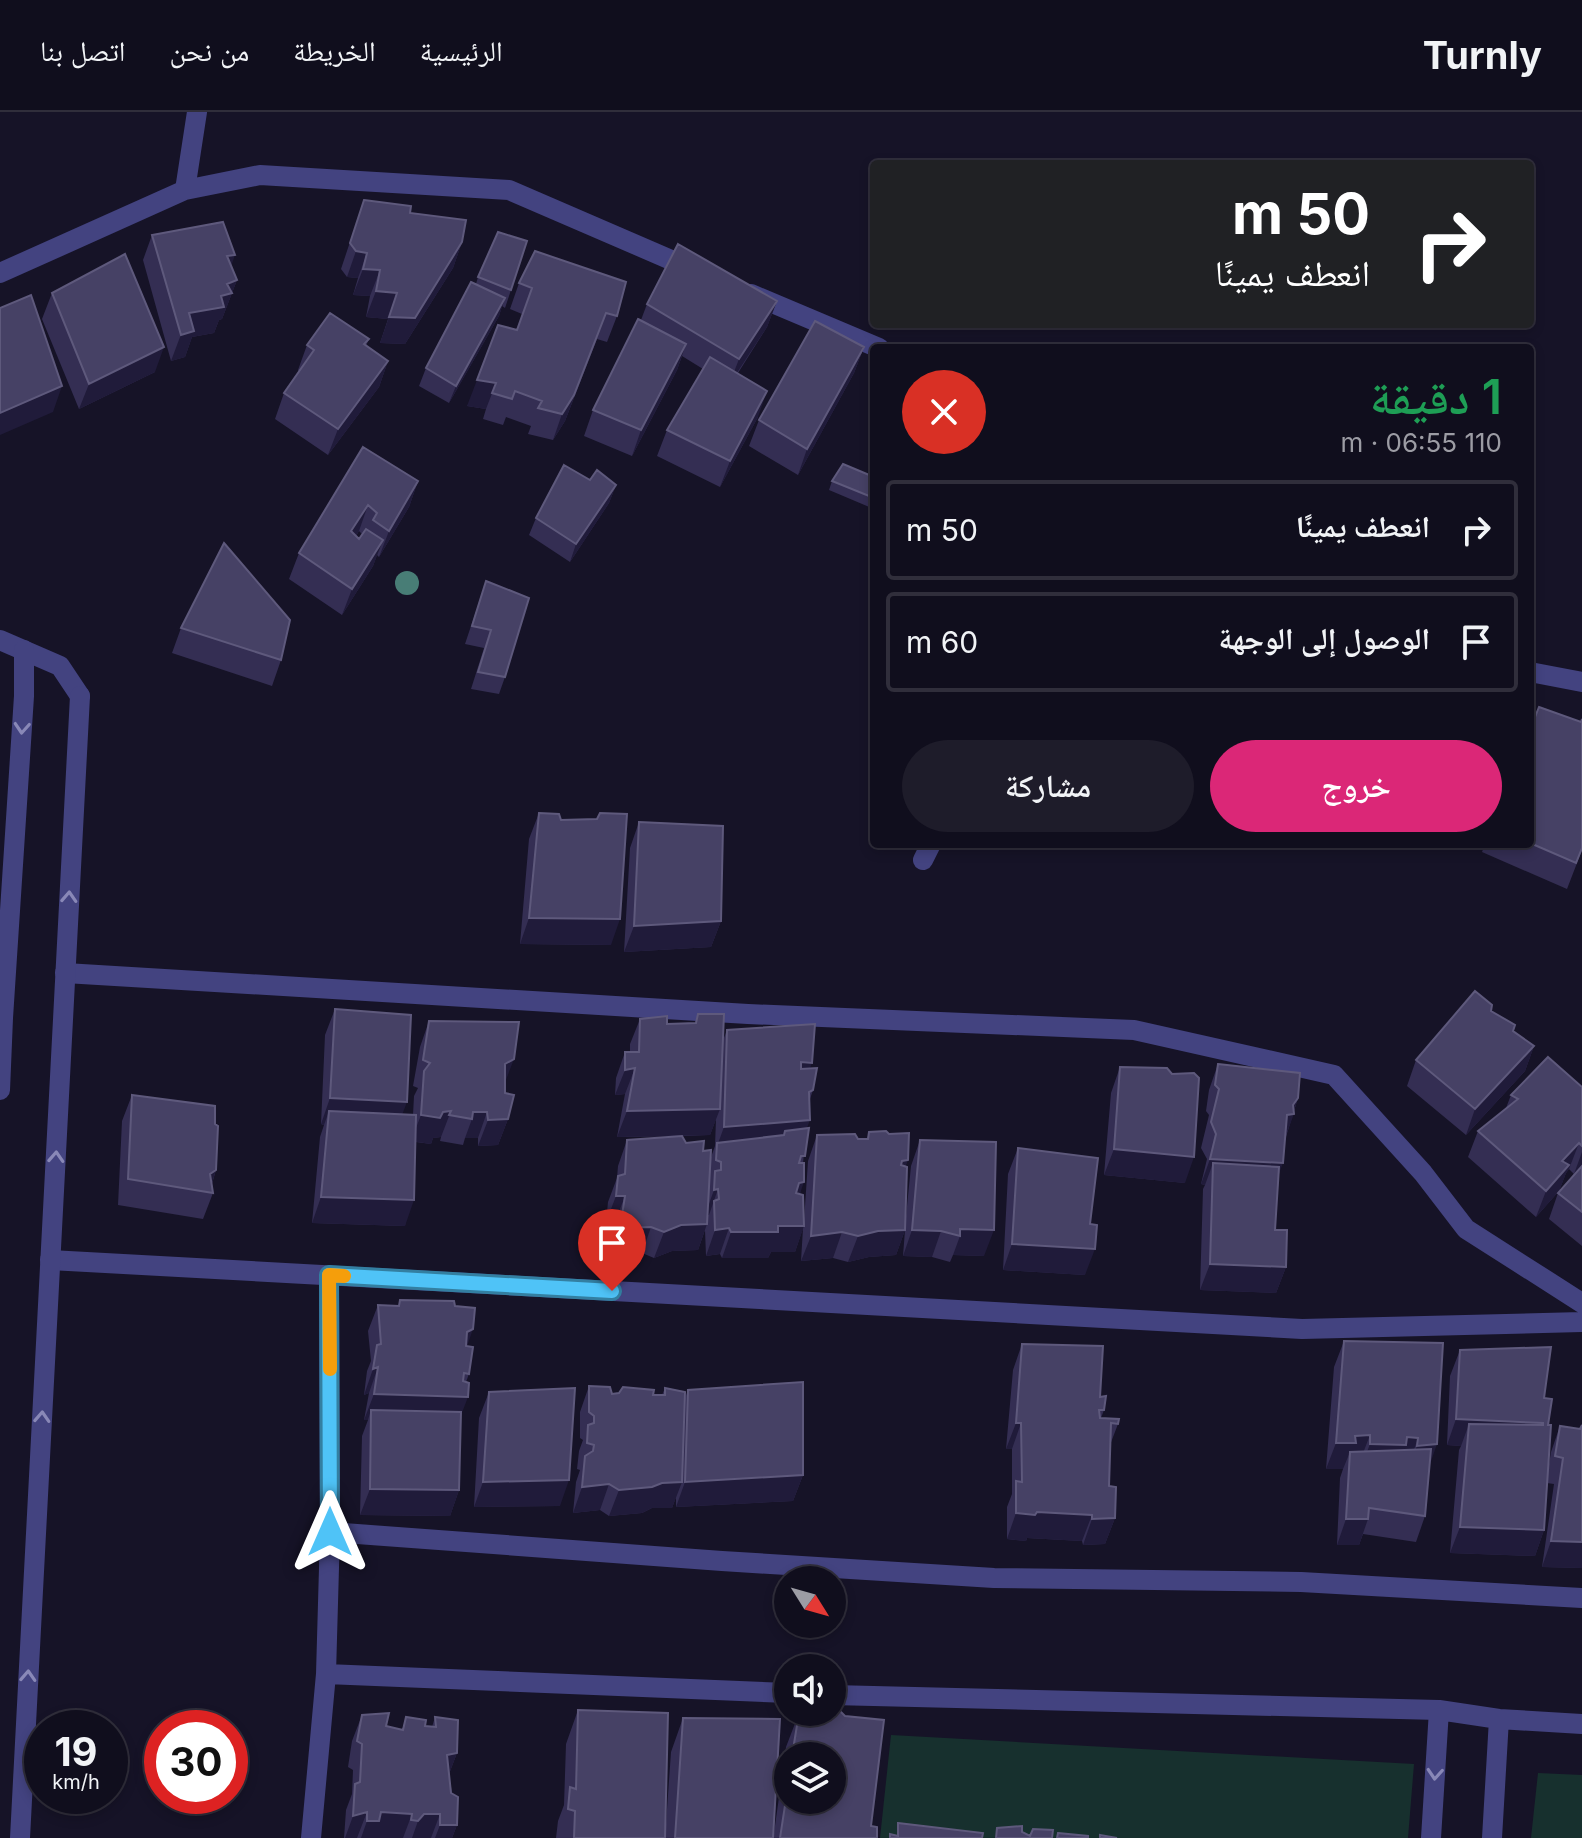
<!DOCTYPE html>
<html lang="ar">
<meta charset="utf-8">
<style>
:root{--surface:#100e1d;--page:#1e1c2a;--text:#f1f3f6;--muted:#9c9ca4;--line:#302e3b;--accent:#db2777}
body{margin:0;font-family:Inter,"Noto Naskh Arabic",sans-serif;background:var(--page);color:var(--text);direction:rtl;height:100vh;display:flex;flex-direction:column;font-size:30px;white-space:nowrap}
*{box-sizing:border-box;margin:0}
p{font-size:26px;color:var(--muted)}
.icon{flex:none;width:44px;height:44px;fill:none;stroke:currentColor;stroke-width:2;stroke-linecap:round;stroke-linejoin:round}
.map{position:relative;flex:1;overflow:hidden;direction:ltr}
.drawer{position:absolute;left:870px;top:232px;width:664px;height:504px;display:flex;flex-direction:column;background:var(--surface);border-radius:8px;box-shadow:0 4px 12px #0003,0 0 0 2px var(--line);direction:rtl}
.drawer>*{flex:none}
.top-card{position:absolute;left:870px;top:48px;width:664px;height:168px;border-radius:8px;box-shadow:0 4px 12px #0003,0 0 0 2px var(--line);direction:rtl;background:#202124;color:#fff;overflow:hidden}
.needle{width:52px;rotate:127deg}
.buttons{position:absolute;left:774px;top:1454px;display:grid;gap:16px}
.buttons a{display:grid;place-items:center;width:72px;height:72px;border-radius:50%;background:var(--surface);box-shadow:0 4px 12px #0003,0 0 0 2px var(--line);font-size:40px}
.speed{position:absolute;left:24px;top:1598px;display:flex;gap:16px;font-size:40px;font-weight:700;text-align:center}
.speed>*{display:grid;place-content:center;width:104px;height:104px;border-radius:50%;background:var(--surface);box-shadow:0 4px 12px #0003,0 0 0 2px var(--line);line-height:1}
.speed small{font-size:20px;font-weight:400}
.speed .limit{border:12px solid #d22;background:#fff;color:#111}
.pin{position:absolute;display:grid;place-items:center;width:68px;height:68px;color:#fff;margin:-82px -34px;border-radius:50% 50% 50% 0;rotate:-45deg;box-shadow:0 0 8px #0007}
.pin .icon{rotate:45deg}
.me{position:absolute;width:88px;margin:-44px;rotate:0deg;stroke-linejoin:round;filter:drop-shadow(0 0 6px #0008)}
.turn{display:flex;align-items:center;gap:28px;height:168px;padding:0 32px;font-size:36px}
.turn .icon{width:104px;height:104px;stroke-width:2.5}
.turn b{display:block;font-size:56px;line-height:68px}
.round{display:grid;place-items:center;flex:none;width:84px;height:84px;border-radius:42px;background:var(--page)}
.overview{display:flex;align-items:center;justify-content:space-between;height:136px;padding:0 32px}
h1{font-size:48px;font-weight:600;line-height:60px;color:#1e9e55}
.action{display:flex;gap:16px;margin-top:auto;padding:16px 32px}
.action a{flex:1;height:92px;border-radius:48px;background:var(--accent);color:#fff;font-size:32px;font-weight:600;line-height:92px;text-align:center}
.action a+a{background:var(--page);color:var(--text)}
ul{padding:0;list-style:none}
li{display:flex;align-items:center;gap:24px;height:100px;margin:0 16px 12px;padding:0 16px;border:4px solid var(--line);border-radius:8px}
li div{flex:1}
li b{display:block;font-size:30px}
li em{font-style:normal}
header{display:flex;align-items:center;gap:48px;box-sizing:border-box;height:112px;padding:0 40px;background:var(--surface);border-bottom:2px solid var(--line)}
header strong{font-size:38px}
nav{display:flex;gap:44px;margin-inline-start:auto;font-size:28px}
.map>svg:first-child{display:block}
</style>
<header>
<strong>Turnly</strong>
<nav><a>الرئيسية</a><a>الخريطة</a><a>من نحن</a><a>اتصل بنا</a></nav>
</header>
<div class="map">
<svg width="1582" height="1726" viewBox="0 0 1582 1726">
<rect width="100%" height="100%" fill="#161327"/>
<path fill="#17302e" d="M891,1623L1414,1652L1408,1726H880Z
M1538,1661L1582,1663V1726H1531Z"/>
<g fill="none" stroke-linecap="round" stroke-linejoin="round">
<path stroke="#434380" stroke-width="20" d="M185,78L197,0
M0,161L185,78L260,63L509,78L692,157
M751,182L879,236
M0,528L60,554L80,584
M1530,560L1582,570
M923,748L931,732
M65,861L748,902L1134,918L1334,963L1423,1061L1466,1117L1582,1191
M50,1148L1302,1217L1582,1210
M330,1420L722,1449L994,1466L1301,1470L1582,1486
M326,1562L788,1581
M832,1583L1439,1598L1499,1607L1582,1612
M311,1726L326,1562L330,1420L329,1163
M1431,1726L1439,1598
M1492,1726L1499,1607"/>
<path stroke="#434380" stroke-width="20" d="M0,978L3,906L24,584V538
M20,1726L80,584"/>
</g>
<circle fill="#487d76" cx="407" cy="471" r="12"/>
<path fill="#342e53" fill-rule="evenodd" d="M364,88L410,101L462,130L453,156L405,232L380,231L388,207L366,205L370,184L353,183L358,166L347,165L341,157Z
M152,123L231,154L237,168L222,207L219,208L214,221L192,225L185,245L171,249L143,148Z
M478,165L511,178L505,196L502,194L499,204L449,291L419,274L426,256L476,172Z
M519,171L617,204L607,230L597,227L565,309L553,328L528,322L531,314L506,305L503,313L483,307L486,297L467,294L517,218L522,202L510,197Z
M52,181L155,260L79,297L42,207Z
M777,189L767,215L738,261L758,305L720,375L657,344L667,318L703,257L682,244L677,258L632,344L584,324L593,298L641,208L647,192Z
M369,227L366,234L388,249L379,275L328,343L275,307L284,281L299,260L298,258L307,233Z
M864,235L854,261L798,363L749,334L759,308Z
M363,335L418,369L409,395L379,445L377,443L373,454L342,503L289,467L299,441ZM359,419L362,422L359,427L356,424Z
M874,365V397L829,378L832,369Z
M590,368L616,373L609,391L570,450L529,423L536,406Z
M486,469L505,565L499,582L471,577L484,536L465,532Z
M181,516L281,548L272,574L172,541Z
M1582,607V738L1567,777L1482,740L1485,732H1530V618L1581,610Z
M539,701L611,833L520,832L529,727Z
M639,710L721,809L711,835L624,840L630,736Z
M335,897L402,1003H413L414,984L418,976L413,974L420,935L429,909L505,970L508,1007L498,1033L478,1034V1026H465L463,1033L440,1029L441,1025L433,1026L431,1032L416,1030L405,1114L312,1111L320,1025L324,1013L321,1012L325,923Z
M1491,899L1513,919L1534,934L1525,959L1466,1023L1407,974L1416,948Z
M698,902L722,931L727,918L810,956L813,978L809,990L800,1082L804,1109L808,1049L817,1023L858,1027H867L869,1020L908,1048L905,1054V1114L911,1054L920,1028L984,1144L953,1143L950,1150L932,1145L903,1144L905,1118L896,1143L869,1145L848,1150L833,1146L801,1149L803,1116L795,1140H771L768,1146H722L720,1142L706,1144L705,1118L698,1138L672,1139L654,1146L642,1141L611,1142L615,1110H606L608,1090L617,1066L618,1054L627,1028L681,1024L617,1025L625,982L615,983L616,966L625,940H630V932L640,907L667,912L695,911ZM716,1007L715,1034L710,1048L703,1039L686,1031L682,1024L710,1023Z
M1218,952L1298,986L1285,1028L1279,1062L1275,1118L1286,1155L1276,1181L1200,1178L1203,1077L1205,1073L1201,1072L1207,1047L1201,1036L1209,1003L1206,999L1209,978Z
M1120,955L1185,1071L1104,1063L1111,981Z
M1582,975V1053L1574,1062L1569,1057L1566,1061L1559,1079L1536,1105L1468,1045L1478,1019L1506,996L1511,983Z
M132,983L215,1012L216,1058L212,1072L213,1081L203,1107L118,1093L122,1009Z
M1018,1036L1090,1112L1085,1163L1003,1158L1008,1062Z
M1582,1054V1134L1549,1107L1558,1081Z
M378,1193L455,1194L467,1234L469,1262L466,1270L461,1304L459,1378L450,1404L360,1403L362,1324L368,1308H364L369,1281L364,1283L367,1259L371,1249L368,1219Z
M1344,1229L1443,1231L1429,1354L1425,1404L1416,1430L1363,1422L1359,1433H1337L1340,1366L1343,1357H1326L1334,1255Z
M1022,1232L1100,1285L1104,1298L1101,1306L1118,1312L1110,1333L1109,1374L1115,1406L1105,1432L1083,1433L1082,1429L1027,1426L1026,1429L1007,1427V1395L1012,1382V1337H1006L1013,1258Z
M1460,1238L1544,1286L1548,1313V1358L1551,1340L1560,1314L1582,1456L1542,1455L1554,1372L1547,1371L1544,1418L1535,1444L1450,1441L1459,1338L1461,1334L1447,1333L1450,1264Z
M589,1274L612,1282L653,1283H662L665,1276L685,1286L688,1278L803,1363L793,1389L676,1395V1385L672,1396H652L642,1401L609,1404L600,1398L573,1401L576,1370L580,1358L577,1357L579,1339L583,1328L580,1326V1300Z
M489,1280L560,1394L474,1395L479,1306Z
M578,1598L665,1726H556L558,1709L564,1693L566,1632Z
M839,1598L845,1604L884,1608L871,1714L877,1715V1726H665L671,1640L683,1606L780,1607L774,1721L786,1635L799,1601L827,1605ZM788,1644H832V1688H788Z
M362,1603L386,1614L402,1618L406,1605L425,1614L432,1615L435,1605L457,1641L449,1662L457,1713L452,1726H344L346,1698L352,1682L353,1658L348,1655L352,1629Z"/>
<path fill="#201b3a" d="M462,130L453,156L405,232L380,231L389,205Z
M356,139L367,141L358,166L347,165Z
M235,143L226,169L227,144Z
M363,157L380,158L370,184L353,183Z
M237,168L222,207L219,208L214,221L192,225L185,245L171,249L189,201L221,184L227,172Z
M376,179L397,181L388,207L366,205Z
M505,186L499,204L449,291L456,274Z
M777,189L767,215L729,273L739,247Z
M606,201L565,309L553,328L562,302Z
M686,232L677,258L632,344L641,318Z
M164,235L155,260L79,297L89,272Z
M864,235L854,261L798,363L807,337Z
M388,249L379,275L328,343L338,317Z
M477,268L496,271L486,297L467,294Z
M62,274L53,300L0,323V301Z
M767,279L758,305L720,375L730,349Z
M418,369L409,395L379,445L389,419Z
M616,373L609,391L570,450L576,432Z
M368,393L359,419L342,445L351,419Z
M383,428L373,454L342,503L352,477Z
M529,806L620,807L611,833L520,832Z
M721,809L711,835L624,840L634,814Z
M1534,934L1525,959L1466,1023L1475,997Z
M514,947L504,973L505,952Z
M801,950L812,951L802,977Z
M635,956L625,982L615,983L625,958Z
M330,986L407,990L397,1016L329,999L324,1013L321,1012Z
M1298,986L1293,1002H1294L1284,1028L1287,1003Z
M720,997L710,1023L617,1025L627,999Z
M451,999L441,1025L433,1026L431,1032L411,1029L421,1003Z
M473,1000H487L478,1026H465L472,1007Z
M508,1007L498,1033L478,1034L488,1008Z
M810,1008L800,1034L716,1037L724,1015Z
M1579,1031L1569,1057L1566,1061L1559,1079L1536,1105L1546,1079L1562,1049Z
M1114,1037L1194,1045L1185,1071L1104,1063Z
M1582,1040V1053L1574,1062Z
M1210,1047L1283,1051L1273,1077L1213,1051L1205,1073L1201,1072Z
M908,1048L898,1074L893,1075L902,1049Z
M216,1058L209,1080L210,1062Z
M804,1070L795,1096L790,1097L799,1071Z
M718,1077L709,1103H705L714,1078Z
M616,1084H625L615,1110H606Z
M321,1085L414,1088L405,1114L312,1111Z
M707,1112L698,1138L672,1139L654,1146L664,1120L681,1113Z
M778,1114H804L795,1140H771L768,1146H722L731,1120Z
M651,1115L642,1141L611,1142L620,1116Z
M729,1116L720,1142L706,1144L715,1118Z
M960,1117L994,1118L984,1144L953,1143L960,1124Z
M905,1118L896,1143L869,1145L848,1150L858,1124L878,1119Z
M912,1118L941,1119L932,1145L903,1144Z
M842,1120L833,1146L801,1149L811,1124Z
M1012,1132L1095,1137L1085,1163L1003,1158Z
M1210,1152L1286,1155L1276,1181L1200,1178Z
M473,1217L464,1243L467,1220Z
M378,1255L369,1281L364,1283L373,1257Z
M374,1282L468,1285L458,1311L371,1298L368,1308H364Z
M1456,1307L1543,1311L1534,1337L1469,1312L1461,1334L1447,1333Z
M1016,1311H1021L1012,1337H1006Z
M1370,1323L1360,1349L1350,1340L1343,1357H1326L1336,1331L1355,1324Z
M1407,1325L1418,1326L1409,1352L1360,1358L1370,1332Z
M1437,1332L1428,1358L1408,1360L1417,1334Z
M803,1363L793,1389L676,1395L685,1370Z
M569,1368L560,1394L474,1395L483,1370Z
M682,1370L672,1396H652L642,1401L609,1404L619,1378L662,1371Z
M609,1372L600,1398L573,1401L582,1375Z
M370,1377L459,1378L450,1404L360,1403Z
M1037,1400L1092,1403L1082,1429L1027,1426L1026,1429L1007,1427L1016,1401Z
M1115,1406L1105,1432L1083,1433L1092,1407Z
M1346,1407H1368L1359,1433H1337Z
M1460,1415L1544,1418L1535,1444L1450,1441Z
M1551,1429L1582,1430V1456L1542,1455Z
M457,1641L447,1667V1643Z
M367,1700L357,1726H345L353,1704Z
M381,1700L412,1702L403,1726H361L367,1709Z
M424,1702H440L431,1726H412L418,1709Z
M440,1713H457L452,1726H435Z"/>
<path fill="#464165" stroke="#5e597c" stroke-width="2" d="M364,88L411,94L410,101L466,108L462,130L415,206L389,205L397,181L376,179L380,158L363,157L367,141L356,139L350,131Z
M223,110L235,143L227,144L237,168L227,172L232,181L221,184L224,195L189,201L194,219L181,223L152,123Z
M498,120L527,129L511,178L478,165Z
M678,132L777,189L739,247L647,192Z
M535,139L626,170L617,204L606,201L574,283L562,302L538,296L542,289L515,279L512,287L492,281L496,271L477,268L498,213L517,218L532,176L519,171Z
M125,142L164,235L89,272L52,181Z
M471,170L505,186L456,274L426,256Z
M31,183L62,274L0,301V196Z
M330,201L369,227L364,232L388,249L338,317L284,281L314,238L307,233Z
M638,207L686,232L641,318L593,298Z
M815,209L864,235L807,337L759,308Z
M710,245L767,279L730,349L667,318Z
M363,335L418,369L389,419L373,408L377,401L368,393L351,419L359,427L366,417L383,428L352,477L299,441Z
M843,352L874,365V386L832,369Z
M564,353L590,368L597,358L616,373L576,432L536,406Z
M224,431L290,508L281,548L181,516Z
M486,469L529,486L505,565L478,560L491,518L472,514Z
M1539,595L1581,610L1582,607V736L1576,751L1530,731V618Z
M539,701L559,702L561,708L597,707L600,701L627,702L620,807L529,806Z
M639,710L723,714L721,809L634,814Z
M1475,879L1492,893L1491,899L1515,913L1513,919L1534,934L1475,997L1416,948Z
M335,897L411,903L407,990L330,986Z
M698,902H724L720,997L627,999L635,956L625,958V940H639L640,907L667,904V912L696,911Z
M429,909L519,910L514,947L505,952V981L514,983L508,1007L488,1008L487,1000H473L472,1007L449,1003L451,999L443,1000L440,1006L421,1003L424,959L430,951L423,948Z
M815,912L812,951L801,950V957L817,956L813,978L809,980L810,1008L724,1015L727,918Z
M1548,945L1582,975V1034L1579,1031L1562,1049L1569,1053L1546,1079L1478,1019L1518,987L1511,983Z
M1218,952L1300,961L1298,986L1293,993L1294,1002L1287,1003L1283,1051L1210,1047L1216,1022L1211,1010L1219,977L1215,973Z
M1120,955L1167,956L1172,962L1194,961L1199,966L1194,1045L1114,1037Z
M132,983L215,994V1012L218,1014L216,1058L210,1062L213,1081L128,1067Z
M329,999L416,1003L414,1088L321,1085Z
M809,1016L805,1044H801L799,1051H804V1070L799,1071L796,1081L803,1083L804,1114H778V1120H731L729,1116L715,1118L714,1089L719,1087L718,1077L714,1078L715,1059L721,1058V1050L716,1048L717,1031L784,1023L785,1019Z
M886,1019L889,1022L909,1021L908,1048L902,1049L901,1053L907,1055L905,1118L878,1119L858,1124L842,1120L811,1124L817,1023L855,1022L858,1027H868L869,1020Z
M682,1024L686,1031L704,1029L703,1039L711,1038L707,1112L681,1113L664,1120L651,1115L620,1116L625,1084H616L618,1064L625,1062L627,1028Z
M920,1028L996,1030L994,1118L960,1117V1124L941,1119L912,1118Z
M1018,1036L1098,1046L1090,1112L1097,1113L1095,1137L1012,1132Z
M1213,1051L1279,1055L1275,1118H1287L1286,1155L1210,1152Z
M1582,1054V1100L1558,1081Z
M400,1188L454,1189L455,1194L475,1196L473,1217L467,1220L466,1234L473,1235L469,1262L464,1261L463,1269L469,1271L468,1285L374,1282L378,1255L373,1257L377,1233L381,1232L378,1193L399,1194Z
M1344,1229L1443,1231L1437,1332L1417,1334L1418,1326L1407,1325L1406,1333L1370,1332V1323L1355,1324L1356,1331H1336Z
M1022,1232L1103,1234L1100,1285L1106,1284L1104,1298H1099L1100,1306L1119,1307L1118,1312L1111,1311L1109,1374L1116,1375L1115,1406L1092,1407V1403L1037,1400L1035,1403L1016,1401V1369L1022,1370L1021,1311H1016Z
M1551,1235L1544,1286L1552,1287L1548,1313H1551L1544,1418L1460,1415L1469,1312L1543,1313V1311L1456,1307L1460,1238Z
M803,1270V1363L685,1370L688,1278Z
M589,1274L610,1275L612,1282L619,1281L623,1275L654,1278L653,1283H665V1276L685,1280L682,1370L662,1371L652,1375L619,1378L609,1372L582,1375L585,1344L593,1339L594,1333L587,1331L588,1313L594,1311V1304L589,1300Z
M575,1276L569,1368L483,1370L489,1280Z
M371,1298L461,1300L459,1378L370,1377Z
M1582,1313V1430L1551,1429L1563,1346L1555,1344L1560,1314L1580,1317Z
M1431,1337L1425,1404L1369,1396L1368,1407H1346L1350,1340Z
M578,1598L668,1601L665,1726H574L575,1699L568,1697L570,1675L576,1677Z
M839,1598L845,1604L884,1608L871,1714L877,1715V1726H780L788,1674V1688H832V1644H792L799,1601L827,1605Z
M389,1601L386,1614L403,1618L406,1605L426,1608L425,1614L436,1615L435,1605L458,1608L457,1641L447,1643L451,1681L458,1685L457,1713H440V1702H424L418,1709L411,1708L412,1702L381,1700L379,1709H367V1700L353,1704L355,1672L360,1670L362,1632L357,1629L362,1603Z
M683,1606L780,1607L773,1726H675Z
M898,1711L983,1721L982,1726H890V1722L898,1724Z
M1022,1714V1720L1030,1724L1033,1717L1053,1718L1052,1726H996L997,1716Z
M1058,1721L1088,1724V1726H1057Z
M1100,1723L1117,1726H1100Z"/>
<defs><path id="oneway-chevron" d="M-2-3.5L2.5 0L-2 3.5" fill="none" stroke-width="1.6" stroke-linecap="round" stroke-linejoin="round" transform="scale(2)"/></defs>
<g stroke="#8988b7">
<use href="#oneway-chevron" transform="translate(22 616) rotate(94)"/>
<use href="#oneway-chevron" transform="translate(69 785) rotate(-87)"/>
<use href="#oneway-chevron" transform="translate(56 1045) rotate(-87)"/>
<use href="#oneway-chevron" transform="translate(42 1305) rotate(-87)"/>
<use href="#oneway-chevron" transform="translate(28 1564) rotate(-87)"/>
<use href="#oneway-chevron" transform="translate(1435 1662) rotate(94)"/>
</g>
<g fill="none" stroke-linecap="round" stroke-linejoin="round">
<defs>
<path id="route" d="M330,1420L329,1163L612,1179"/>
</defs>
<use href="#route" stroke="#337fa1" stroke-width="20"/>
<use href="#route" stroke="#4fc3f7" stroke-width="14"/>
<path stroke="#f59e0b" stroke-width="14" d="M330,1257L329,1163L344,1164"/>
</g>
</svg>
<div class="buttons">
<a><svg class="needle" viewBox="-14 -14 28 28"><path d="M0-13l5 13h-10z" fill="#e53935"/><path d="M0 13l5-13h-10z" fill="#9c9ca4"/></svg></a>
<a><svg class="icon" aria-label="sound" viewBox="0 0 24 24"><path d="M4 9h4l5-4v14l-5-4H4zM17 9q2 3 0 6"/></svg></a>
<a><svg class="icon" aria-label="layers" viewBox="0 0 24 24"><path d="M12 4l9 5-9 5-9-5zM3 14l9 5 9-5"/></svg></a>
</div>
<div class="speed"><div>19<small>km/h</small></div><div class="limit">30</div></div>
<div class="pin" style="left:612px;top:1179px;background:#d93025"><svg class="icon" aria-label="arrive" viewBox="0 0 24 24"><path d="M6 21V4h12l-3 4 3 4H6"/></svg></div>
<svg class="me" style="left:330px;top:1420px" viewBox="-20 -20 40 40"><path d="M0-17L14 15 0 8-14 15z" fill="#4fc3f7" stroke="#fff" stroke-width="4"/></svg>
<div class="top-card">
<div class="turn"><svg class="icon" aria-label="right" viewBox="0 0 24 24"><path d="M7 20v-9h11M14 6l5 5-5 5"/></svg><div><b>50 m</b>انعطف يمينًا</div></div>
</div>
<section class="drawer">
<div class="overview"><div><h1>1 دقيقة</h1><p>110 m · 06:55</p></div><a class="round" style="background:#d93025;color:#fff"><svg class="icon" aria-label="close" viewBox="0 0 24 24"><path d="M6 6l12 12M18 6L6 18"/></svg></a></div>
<ul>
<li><svg class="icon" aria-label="right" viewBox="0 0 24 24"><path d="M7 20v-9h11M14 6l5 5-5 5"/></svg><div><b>انعطف يمينًا</b></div><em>50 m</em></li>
<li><svg class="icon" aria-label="arrive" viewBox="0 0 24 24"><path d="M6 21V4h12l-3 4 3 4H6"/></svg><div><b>الوصول إلى الوجهة</b></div><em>60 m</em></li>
</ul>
<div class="action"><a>خروج</a><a>مشاركة</a></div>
</section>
</div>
